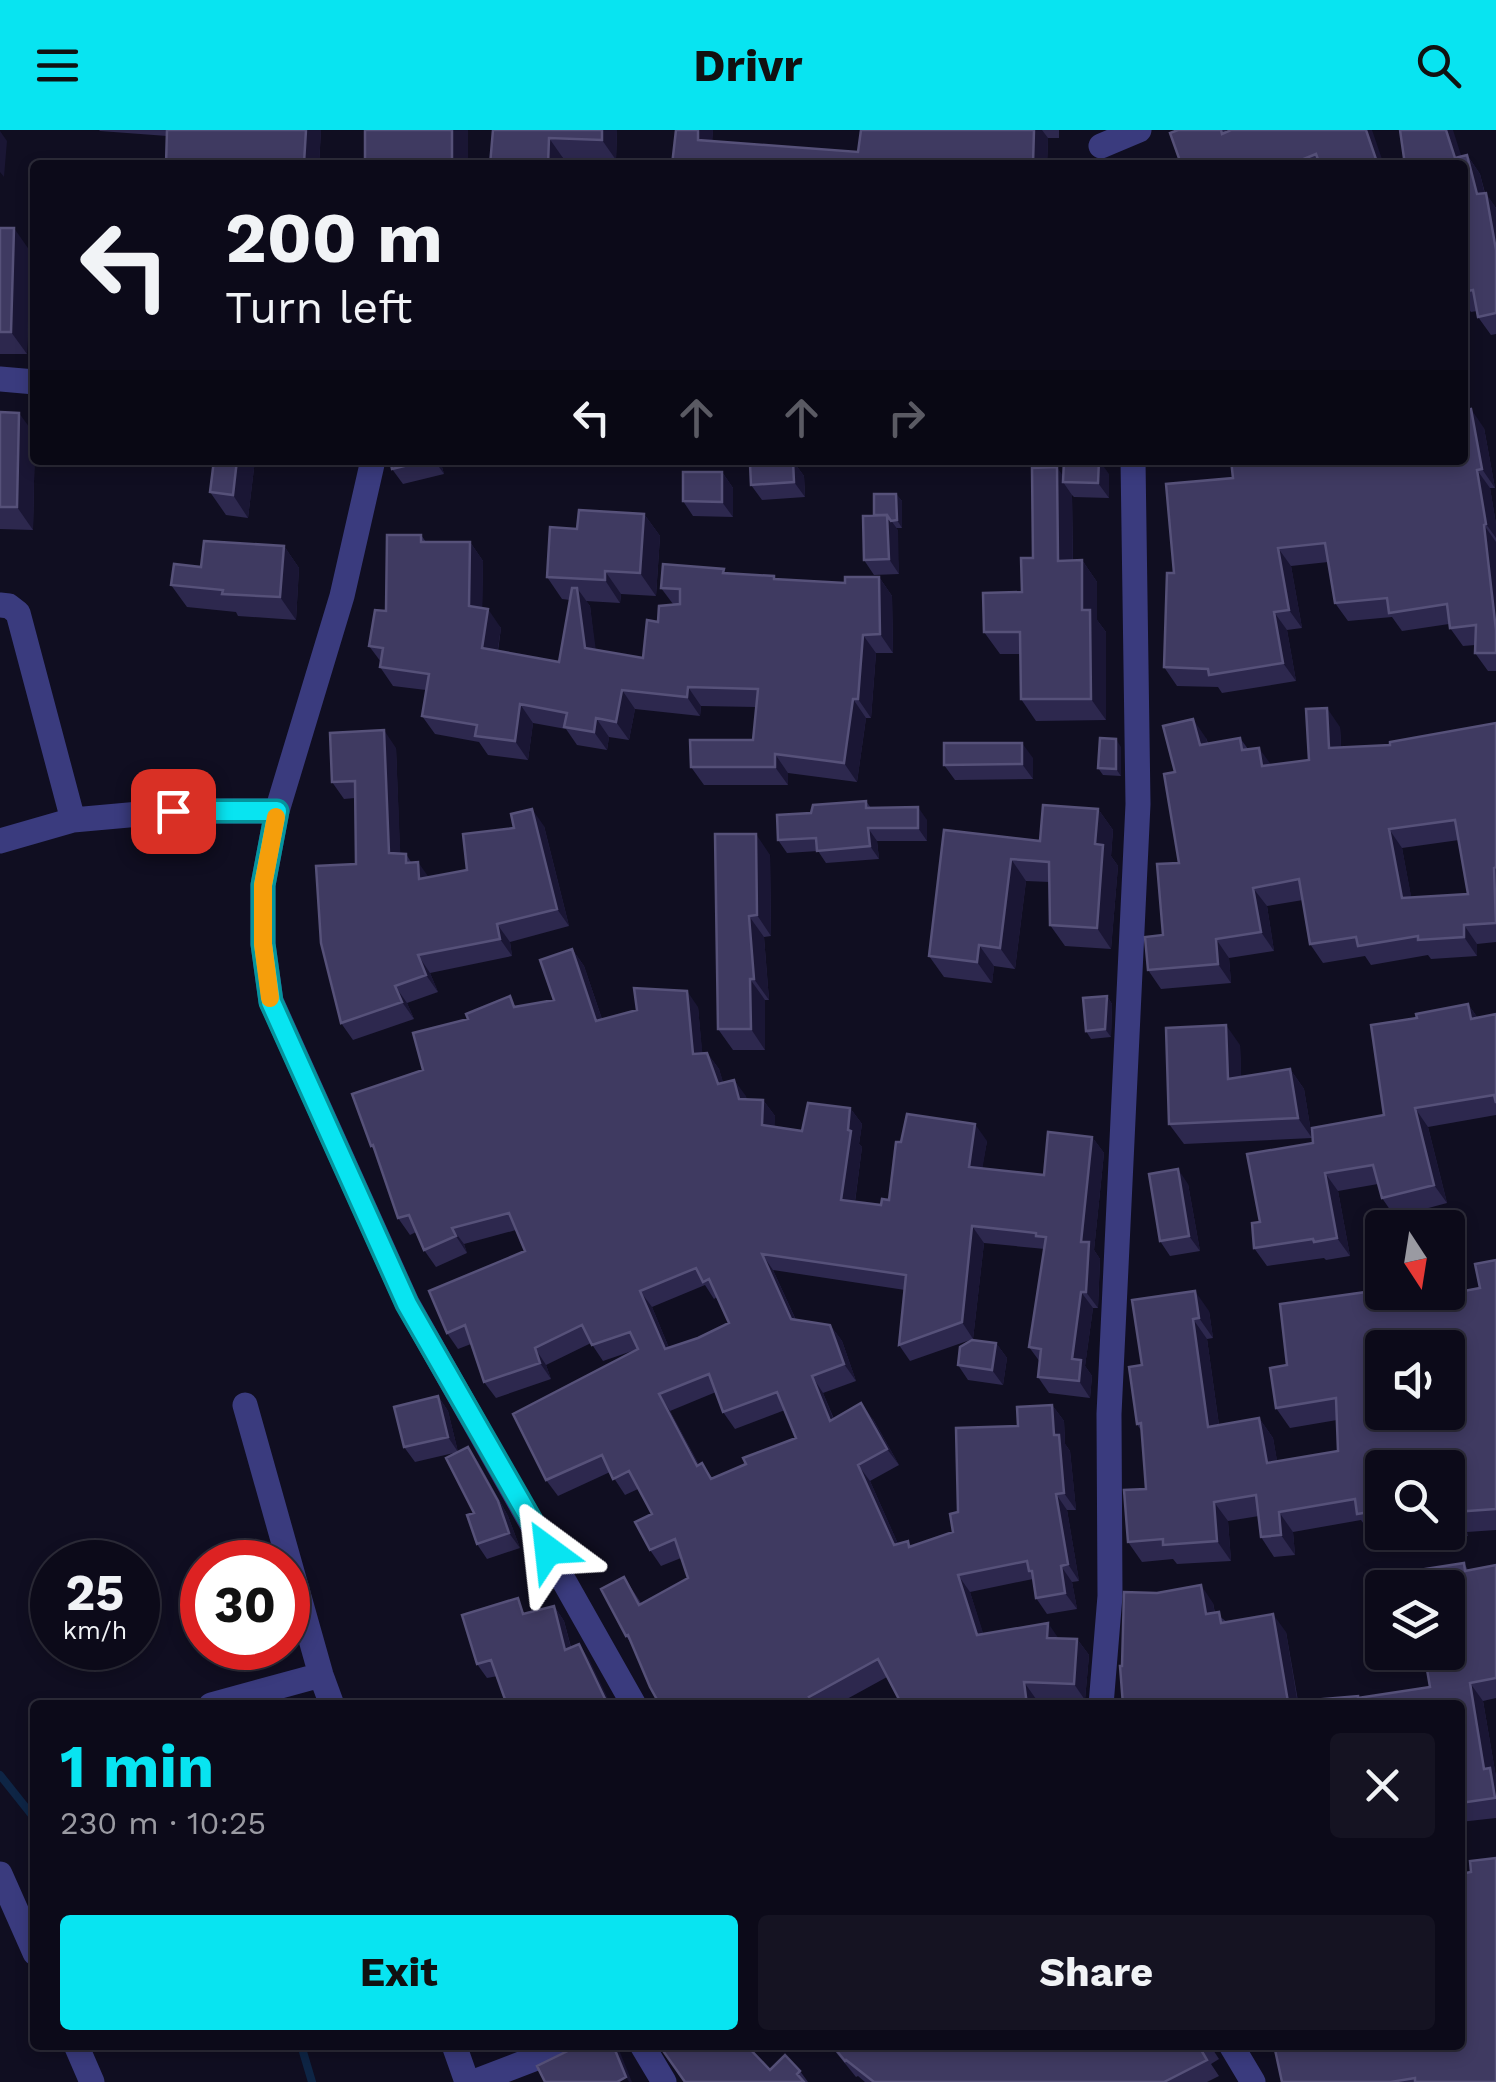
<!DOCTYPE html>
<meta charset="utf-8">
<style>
:root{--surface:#0c0a19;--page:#151322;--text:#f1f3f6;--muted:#9a9aa2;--line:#2c2b38;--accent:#08e4f1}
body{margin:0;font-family:"Work Sans",sans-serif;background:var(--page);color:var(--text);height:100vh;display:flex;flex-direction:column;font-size:38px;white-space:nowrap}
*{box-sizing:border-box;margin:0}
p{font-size:32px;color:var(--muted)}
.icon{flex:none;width:55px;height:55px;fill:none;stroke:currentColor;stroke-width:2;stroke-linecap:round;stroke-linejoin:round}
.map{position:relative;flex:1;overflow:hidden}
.drawer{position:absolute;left:30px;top:1570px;width:1435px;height:350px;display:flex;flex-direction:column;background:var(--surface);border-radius:10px;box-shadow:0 5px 15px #0003,0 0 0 2px var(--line)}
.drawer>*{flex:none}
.guide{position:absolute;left:30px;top:30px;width:1438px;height:305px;border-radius:10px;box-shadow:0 5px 15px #0003,0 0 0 2px var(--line);background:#0c0a19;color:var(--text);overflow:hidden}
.needle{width:65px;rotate:168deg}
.tools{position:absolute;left:1365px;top:1080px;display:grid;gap:20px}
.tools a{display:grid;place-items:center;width:100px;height:100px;border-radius:10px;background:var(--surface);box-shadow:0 5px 15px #0003,0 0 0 2px var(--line);font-size:50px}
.speed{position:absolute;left:30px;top:1410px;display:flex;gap:20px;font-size:50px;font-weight:700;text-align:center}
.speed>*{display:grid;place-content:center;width:130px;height:130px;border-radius:50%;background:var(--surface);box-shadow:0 5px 15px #0003,0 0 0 2px var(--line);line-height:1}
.speed small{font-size:25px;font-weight:400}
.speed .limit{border:15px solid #d22;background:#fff;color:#111}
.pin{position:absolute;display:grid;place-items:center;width:85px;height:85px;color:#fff;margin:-42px;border-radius:20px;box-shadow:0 5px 15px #0006}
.me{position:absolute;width:110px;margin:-55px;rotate:330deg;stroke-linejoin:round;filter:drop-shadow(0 0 8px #0008)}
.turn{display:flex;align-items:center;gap:35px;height:210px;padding:0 30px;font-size:45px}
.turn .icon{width:130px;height:130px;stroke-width:2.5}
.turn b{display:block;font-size:70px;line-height:85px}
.lanes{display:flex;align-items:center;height:95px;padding:0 30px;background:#0003;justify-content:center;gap:50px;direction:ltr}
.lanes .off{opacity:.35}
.round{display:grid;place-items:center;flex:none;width:105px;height:105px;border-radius:10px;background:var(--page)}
.head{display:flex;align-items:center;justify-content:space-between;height:170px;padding:0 30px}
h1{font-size:60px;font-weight:700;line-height:75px;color:var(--accent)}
.cta{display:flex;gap:20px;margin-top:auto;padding:20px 30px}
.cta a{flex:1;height:115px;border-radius:10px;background:var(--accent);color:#111;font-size:40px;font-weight:700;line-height:115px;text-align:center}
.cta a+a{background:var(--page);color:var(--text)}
header{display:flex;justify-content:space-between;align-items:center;height:130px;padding:0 30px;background:var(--accent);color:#111;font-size:45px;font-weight:700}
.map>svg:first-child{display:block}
</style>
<header><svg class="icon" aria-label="menu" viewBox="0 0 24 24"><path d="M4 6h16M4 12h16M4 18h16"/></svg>Drivr<svg class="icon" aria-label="search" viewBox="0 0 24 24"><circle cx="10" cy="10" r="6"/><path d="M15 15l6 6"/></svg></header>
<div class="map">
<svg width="1496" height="1952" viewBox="0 0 1496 1952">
<rect width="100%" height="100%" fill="#100e21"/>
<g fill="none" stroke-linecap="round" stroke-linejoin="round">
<path stroke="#0e2545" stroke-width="8" d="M0,1645L35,1689
M301,1915L312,1952"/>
<path stroke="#3a3b7e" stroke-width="25" d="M1101,16L1139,0
M0,249L35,252
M373,330L342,466L277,681L263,755V814L271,871L407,1173L634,1575
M0,475L9,476L18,483L73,690
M0,711L73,690L173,681H277
M245,1275L321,1545L332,1575
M211,1575L321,1545
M1101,1575L1110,1466L1109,1284L1138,674L1133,330
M0,1744L35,1823
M76,1915L92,1952
M454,1915L467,1952
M642,1915L664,1952
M1231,1915L1253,1952
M474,1952L570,1915"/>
</g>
<path fill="#2d284e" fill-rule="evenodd" d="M99,0H321L319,35H166L167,6L100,1Z
M365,0H468V35H367L365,32Z
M493,0H617L616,30L563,28Z
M676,0H713L712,11L858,22L861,0H858H1059V8H1048L1047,35H672Z
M1178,0H1226L1227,2L1384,35H1169L1180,31Z
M1467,25L1480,44L1485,63L1496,78V204L1491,205L1478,187L1477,181L1471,182L1462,170V27Z
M0,98L30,121L27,224H0Z
M0,282L35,305L33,400L0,399Z
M1484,298L1495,358H1490L1496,394V541H1488L1475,523V515L1463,516L1450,498L1449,494L1402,501L1392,487L1348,491L1335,473L1328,432L1291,436L1302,498L1287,500L1296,551L1222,563L1218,557L1177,556L1164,537L1174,443L1462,330Z
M214,330H255L248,388L226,385L210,362Z
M390,330H440L444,344L403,354L392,339Z
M793,331L804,346L805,367L762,370L751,355Z
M722,342L733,358V387L693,386L683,371Z
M1109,344V368L1074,367L1072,365L1073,431L1082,430L1097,452V490L1106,502V590L1036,591L1021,569L1020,524H1000L984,502L1022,462L1063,347Z
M896,364L902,371V398H896L899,444L874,445L864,430L874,385Z
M644,384L660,406L656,466L621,464L620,473L586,471L590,476L595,520L643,528L658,492L673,474L661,458L726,443L774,446L776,450L845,453L879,447L892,466L893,523H876L871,588H866L857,652L788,643V655H704L691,637L753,610L756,577L701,576L700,586L635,579L629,610L609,607L607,620L577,615L566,599L533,593L528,630L488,625L479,612L435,604L422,586L426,560L393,556L380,537L381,532L369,516L421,405L426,412H470L483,431L482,478L501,498L498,521L559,532L570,470L562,469L547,447L577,399Z
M284,416L299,438L296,490L238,486L236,482L187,477L171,455L201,437Z
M1496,593V812L1477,814V826L1431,829L1428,825L1371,835L1365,826L1323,833L1310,814L1303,770L1267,776L1274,821L1229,828L1231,853L1161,859L1148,840L1163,805L1179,733L1175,642L1206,608L1208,613L1240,608L1248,619L1271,635L1309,630L1340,597L1341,617L1390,615ZM1459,710L1468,764L1411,767L1402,718Z
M1121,617V646L1103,645L1098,638Z
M396,618L400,724H406L411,732L429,748L467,740L544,696L569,796L510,812L512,826L430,843L438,862L407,873L414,889L353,910L341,893L356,734L355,668L344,669L332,652Z
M1033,628V649L955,650L944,635Z
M866,671L871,678L927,690V711H877L879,729L826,733L818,721L787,723L778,710L811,683Z
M1098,679L1113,700L1111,726L1118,736L1111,819L1065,816L1050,795V752L1026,751L1015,839L994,836L992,853L944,847L929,826L944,700L1040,711Z
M715,704L770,725L771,806L764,807L769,870H765V920H733L718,899Z
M572,819L584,836L602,889L698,877L702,923H707L719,939L723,953L734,950L747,969L763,970L775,986L774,997L802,1001L850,978L862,994L859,1014L862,1017L855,1072L881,1075L987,1011L982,1038L1044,1045L1092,1007L1104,1023L1094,1120L1100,1129L1098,1178H1093L1085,1236L1092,1246L1090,1268L1049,1263L1038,1247L1040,1232L1029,1217L1045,1119L984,1113L973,1209L910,1231L899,1215L905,1160L773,1140L796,1190L830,1195L842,1211L856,1251L823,1263L834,1289H873L899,1335L870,1351L898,1414L908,1411L911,1416L953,1402L958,1382L1018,1296L1052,1275L1064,1291L1065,1314L1070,1321L1076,1380H1067L1079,1451L1072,1452L1077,1479L1047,1484L1036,1468L1033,1449L970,1462L983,1504L1077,1509L1089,1525L1085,1570L1036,1569L887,1547L836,1575H660L631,1513L626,1506L624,1447L641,1473L688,1448L681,1428L661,1436L650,1420L652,1384L638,1359L625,1365L610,1342L558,1366L546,1350L638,1219L603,1231L591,1213L546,1235L551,1249L496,1268L484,1252L471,1214L458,1219L447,1203L525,1121L516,1100L464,1114L467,1123L436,1137L424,1120L416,1102L410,1105L398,1088L376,1022L371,1016L423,940L468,889L517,876L554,870ZM705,1155L714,1169L717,1167L729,1193L698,1208L669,1218L652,1177ZM716,1262L723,1282L735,1299L785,1280L796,1308L713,1349L702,1333L699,1335L670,1281Z
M1107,866L1112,874L1111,907L1091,909L1086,901Z
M1468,874L1477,887L1496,884V985L1428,997L1447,1073L1395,1087L1382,1068L1378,1054L1338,1061L1350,1126L1326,1130L1324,1128L1267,1136L1254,1118L1260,1092L1313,1013L1384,985L1417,888Z
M1240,915L1241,947L1290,939L1304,959L1312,1008L1184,1014L1169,994Z
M1188,1054L1200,1121L1170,1126L1160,1111Z
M1496,1130V1400L1467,1402L1468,1406L1420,1411L1414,1402H1448V1338H1382V1402L1371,1404L1361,1390L1293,1402L1295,1425L1274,1427L1261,1407L1259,1386L1228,1391L1231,1431L1177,1434L1173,1429L1142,1432L1128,1412L1146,1359L1142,1302L1137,1294L1142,1235L1132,1170L1209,1181L1213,1208L1207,1209L1219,1295L1259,1288L1273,1308L1277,1331L1338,1321L1337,1290L1290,1298L1276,1278L1287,1235L1369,1166L1390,1162H1441L1442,1165L1480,1158Z
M996,1213L1007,1228L1003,1255L968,1250L958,1235Z
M438,1266L448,1281L458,1322L468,1317L478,1332L508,1386L520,1418L487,1429L477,1414L474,1383L458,1322L415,1332L404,1317Z
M1464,1433L1468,1440L1496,1435V1568L1483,1571L1496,1647V1688L1460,1692V1575H1123L1122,1536L1213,1473L1215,1483L1227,1492L1286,1502L1298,1571L1360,1568L1430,1557L1428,1453Z
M554,1476L564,1491L571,1517L589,1529L487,1548L477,1534L528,1482Z
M830,1915H1210L1219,1929L1211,1934L1219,1946L1207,1952H865L858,1946L856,1947Z
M1261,1915H1460L1496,1952H1282L1274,1916L1263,1919Z
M770,1940L800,1941L808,1952H684Z"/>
<path fill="#1a1634" d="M306,0H321L319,35H305L304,33Z
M452,0H468V35H454L452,33Z
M602,0H617L616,30L602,10Z
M698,0H713L711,30L698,10Z
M1034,0H1042L1048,8L1047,35H1033V34Z
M1366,0H1372L1384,35H1378Z
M1446,0H1453L1468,47L1455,28Z
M0,1L7,11L4,47L0,42Z
M549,8L563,28V35H548Z
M1467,25L1480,44L1488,77L1486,63L1496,78V120L1477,64Z
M14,98L30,121L27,224L11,202Z
M1471,279L1484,298L1495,358L1482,339Z
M19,283L35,305L33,400L17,377Z
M237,330H255L248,388L233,365Z
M434,330H440L444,344Z
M1099,330L1109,344V368L1098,353Z
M793,331L804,346L805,367L794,352Z
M1057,337L1067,352H1063L1072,365L1073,453L1058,431Z
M1477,340L1490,358L1496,394V408L1486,394Z
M722,342L733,358V387L722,372Z
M896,364L902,371V398L897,390Z
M644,384L660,406L656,466L640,443Z
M887,385L898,400L899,444L889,429Z
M1484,395L1496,412V500Z
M470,412L483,431L482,495L469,476Z
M284,416L299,438L296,490L280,467Z
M1278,418L1291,436L1302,498L1289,480Z
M1082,430L1097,452V490L1106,502V590L1091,569L1082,480Z
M605,441L621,464L620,473L605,450Z
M879,447L892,466L893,523L880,504Z
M577,458L590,476L598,536L585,518Z
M488,479L501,498L495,537L482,518Z
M1274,482L1287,500L1296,551L1283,533Z
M863,505L876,523L871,588L858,569Z
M688,557L701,576L700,586L687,567Z
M622,560L635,579L629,610L616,592Z
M853,569L866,588L857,652L844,633Z
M520,574L533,593L528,630L515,611Z
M1327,578L1340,597L1342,637L1329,618Z
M596,588L609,607L607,620L594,602Z
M1193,589L1206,608L1213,633L1200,615Z
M384,600L396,618L401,740L389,723Z
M1116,609L1121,617V646L1116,639Z
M1022,613L1033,628V649L1022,634Z
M1259,618L1272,636H1262Z
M775,624L788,643V655L775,637Z
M918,677L927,690V711L918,698Z
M532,679L544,696L569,796L557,779Z
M1098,679L1113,700L1111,726L1118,736L1111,819L1097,798L1095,714Z
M868,698L877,711L879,729L870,716Z
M1389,699L1402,718L1415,787L1402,768Z
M756,704L770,725L771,806L757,785Z
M1011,729L1026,751L1015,839L1000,818Z
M418,732L430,749H419Z
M1253,758L1267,776L1274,821L1261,802Z
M749,786L764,807L769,870L754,849Z
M497,794L510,812L512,826L500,809Z
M1464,795L1477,814V826L1464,807Z
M1216,809L1229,828L1231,853L1218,834Z
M979,815L994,836L992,853L977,832Z
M572,819L584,836L608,907L596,891Z
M418,825L430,843L438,862L426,845Z
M750,849L765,870V920L751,899Z
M395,856L407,873L414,889L402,872Z
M687,861L698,877L704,940L693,924Z
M1107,866L1112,874L1111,907L1105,899Z
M1468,874L1481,893L1471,889Z
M1226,895L1240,915L1242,969L1228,949Z
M707,923L719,939L729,970L718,954Z
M1290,939L1304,959L1312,1008L1298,988Z
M734,950L746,966L751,985L739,969Z
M763,970L775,986L774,1012L762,995Z
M850,978L862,994L859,1014L862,1017L853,1086L841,1070Z
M1415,978L1428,997L1447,1073L1434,1055Z
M975,994L987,1011L980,1053L969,1037Z
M1092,1007L1104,1023L1094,1120L1100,1129L1098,1178L1086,1162L1081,1112Z
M1178,1039L1188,1054L1200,1121L1189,1106Z
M1325,1043L1338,1061L1350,1126L1337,1108Z
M972,1096L984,1113L973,1209L962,1192Z
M452,1098L464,1114L467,1123L456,1106Z
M762,1124L773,1140L803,1206L791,1189Z
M640,1161L652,1177L676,1235L665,1219Z
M1195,1161L1209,1181L1213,1208L1199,1188Z
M1081,1162L1093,1178L1085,1236L1092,1246L1090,1268L1079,1251L1072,1229Z
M1193,1189L1207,1209L1222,1317L1208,1297Z
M830,1195L842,1211L856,1251L844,1234Z
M996,1213L1007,1228L1003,1255L992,1240Z
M535,1218L546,1235L551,1249L540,1233Z
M812,1246L823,1263L841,1308L830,1291Z
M659,1264L670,1281L708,1353L697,1336Z
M438,1266L448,1281L458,1322L448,1307Z
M861,1273L873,1289L899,1335L887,1319Z
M1052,1275L1064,1291L1065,1314L1070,1321L1076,1380L1064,1363L1054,1305Z
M1259,1288L1273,1308L1281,1353L1267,1333Z
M468,1317L478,1332L508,1386L520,1418L509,1403Z
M858,1335L870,1351L906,1432L894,1415Z
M1056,1364L1067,1380L1079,1451L1068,1434Z
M1214,1372L1228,1391L1231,1431L1217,1411Z
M1279,1382L1293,1402L1295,1425L1281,1405Z
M1454,1382L1467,1402L1468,1406L1454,1387Z
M1061,1436L1072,1452L1077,1479L1065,1463Z
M958,1445L970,1462L989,1521L977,1505Z
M1201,1455L1213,1473L1218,1502L1206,1484Z
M554,1476L564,1491L575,1534L565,1520Z
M1273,1484L1286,1502L1298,1575L1288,1572Z
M1048,1493L1059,1509L1047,1508Z
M1077,1509L1089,1525L1085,1570L1074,1554Z
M579,1514L589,1529L611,1575H608Z
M1024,1552L1036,1569L1037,1575H1027Z
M1470,1553L1483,1571L1496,1647V1670L1484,1639Z
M613,1915H615L619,1920L632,1952H629L626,1947Z"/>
<path fill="#3f3a61" stroke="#565179" stroke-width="2.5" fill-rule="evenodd" d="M167,0H306L304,33L247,32V35H166Z
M365,0H452V33L365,32Z
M493,0H602V10L549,8L548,35H490Z
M676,0H698V10L858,22L861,0H1034L1033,34L1041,35H672Z
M1178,0H1221L1222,4L1231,0H1366L1378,35H1320L1316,24L1289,35H1169L1180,31L1170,3Z
M1400,0H1446L1455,28L1467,25L1477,64L1486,63L1496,120V183L1478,187L1473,160L1462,162V35H1405Z
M0,98H14L11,202H0Z
M1471,279L1482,339L1477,340L1486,394L1484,395L1496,500V523H1475L1476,495L1450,498L1447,474L1389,483L1387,468L1335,473L1325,413L1278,418L1289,480L1274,482L1283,533L1209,545L1208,539L1164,537L1167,443H1174L1166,354L1233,348L1231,330H1462V281Z
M0,282L19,283L17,377H0Z
M214,330H237L233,365L210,362Z
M390,330H429L392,339Z
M1064,330H1099L1098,353L1063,352Z
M793,331L794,352L751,355L750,334Z
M1057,337L1058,431L1082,430V480H1090L1091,569H1021L1020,502H984L983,463L1022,462L1021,428H1033L1032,338Z
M683,342H722V372L683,371Z
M874,364H896L897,390L891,391L887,385H874Z
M579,380L644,384L640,443L605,441V450L547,447L550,397L577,399Z
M887,385L889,429L864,430L863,386Z
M387,405H421V412H470L469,476L488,479L482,518L559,532L572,458H577L585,518L643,528L647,490L658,492L659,476L680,474V459L661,458L663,434L724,439L723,443L774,446V449L845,453V447H879L880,504L863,505L858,569H853L844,633L775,624V637H691L690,610H753L758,559L688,557L687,567L622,560L616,592L596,588L594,602L564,597L567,583L520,574L515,611L475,606L477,595L422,586L429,544L380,537L383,518L369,516L375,480L386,481Z
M204,411L284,416L280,467L222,464L223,460L171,455L174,434L201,437Z
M1327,578L1329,618L1390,615V612L1496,593V737L1494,738L1496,793L1464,795V807L1418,810V806L1358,816L1356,807L1310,814L1299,749L1253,758L1261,802L1216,809L1218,834L1148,840L1145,807L1163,805L1157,734L1179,733L1164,644L1175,642L1163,596L1193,589L1200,615L1240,608L1242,620L1259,618L1262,636L1309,630L1306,579ZM1455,690L1468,764L1402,768L1389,699Z
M384,600L389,723L406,724V733L418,732L419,749L467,740L463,704L514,698L511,684L532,679L557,779L497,794L500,809L418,825L426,845L395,856L402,872L341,893L321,813L316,736L356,734L355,651L332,652L330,603Z
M1100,608L1116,609V639L1098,638Z
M944,613H1022V634L944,635Z
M866,671V678L918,677V698H868L870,716L817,721L816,708L778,710L777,685L811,683L813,675Z
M1043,675L1098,679L1095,714L1103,715L1097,798L1050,795L1049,732L1011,729L1000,818L979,815L977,832L929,826L944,700L1040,711Z
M715,704H756L757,785L749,786L754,849H750L751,899H718Z
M572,819L596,891L637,880L634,858L687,861L693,924L707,923L718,954L734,950L739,969L763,970L762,995L802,1001L808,973L850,978L848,1000L851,1001L841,1070L881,1075L882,1069L889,1070L896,1012H901L907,984L975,994L969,1037L1044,1045L1048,1002L1092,1007L1081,1112H1089L1086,1162H1081L1072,1229L1081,1230L1079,1251L1038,1247L1041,1219L1029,1217L1046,1107L1036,1106V1103L972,1096L962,1192L899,1215L906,1145L762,1124L791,1189L830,1195L844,1234L812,1246L830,1291L861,1273L887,1319L858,1335L894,1415L908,1411L909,1417L953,1402L950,1384L958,1382L956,1298L1018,1296L1017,1277L1052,1275L1054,1305H1059L1064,1363L1056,1364L1068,1434L1061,1436L1065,1463L1036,1468L1032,1441H1029L1027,1431L958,1445L977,1505L1048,1493L1047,1508L1077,1509L1074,1554L1024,1552L1027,1575H902L878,1529L809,1567L815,1575H660L650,1557L628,1505L626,1506L601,1459L624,1447L639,1475L688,1448L675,1409L650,1420L635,1392L652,1384L629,1341L613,1349L602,1325L546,1350L513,1284L638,1219L630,1202L592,1215L582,1195L535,1218L540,1233L484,1252L465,1195L447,1203L429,1161L525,1121L509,1083L452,1098L456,1106L424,1120L409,1085L398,1088L373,1015L371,1016L352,964L423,940L413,903L468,889L466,884L510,866L514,877L554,870L540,830ZM696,1138L703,1152L709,1149L729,1193L698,1208L665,1219L640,1161ZM709,1244L723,1282L777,1262L796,1308L743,1328L746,1334L711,1349L702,1333L697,1336L659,1264Z
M1107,866L1105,899L1086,901L1083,868Z
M1468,874L1471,889L1496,884V973L1494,965L1415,978L1434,1055L1382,1068L1373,1035L1325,1043L1337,1108L1314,1112L1313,1109L1254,1118L1252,1093L1260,1092L1247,1024L1313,1013L1312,998L1384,985L1371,895L1417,888L1416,884Z
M1226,895L1228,949L1290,939L1298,988L1169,994L1166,898Z
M1178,1039L1189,1106L1160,1111L1149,1044Z
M1496,1130V1379L1454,1382V1387H1448V1338H1382V1380L1357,1384L1355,1369L1279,1382L1281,1405L1261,1407L1256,1365L1214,1372L1217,1411L1163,1415V1409L1128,1412L1124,1360L1146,1359L1141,1293L1137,1294L1129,1237L1142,1235L1132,1170L1195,1161L1199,1188L1193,1189L1208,1297L1259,1288L1267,1333L1338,1321L1336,1268L1276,1278L1270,1238L1287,1235L1280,1174L1366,1162L1367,1166L1390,1162H1437V1166L1480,1158L1475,1134ZM1382,1218H1448V1282H1382Z
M972,1210L996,1213L992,1240L958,1235L960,1217Z
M438,1266L448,1307L404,1317L394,1277Z
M468,1317L498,1371L509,1403L477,1414L467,1385L474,1383L446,1328Z
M1464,1433L1465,1441L1496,1435V1548L1470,1553L1484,1639L1490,1638L1495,1668L1460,1673V1575H1123L1120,1536H1122L1124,1462L1157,1463L1201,1455L1206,1484L1219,1482L1221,1493L1273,1484L1288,1572L1358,1566V1568L1430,1557L1424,1522H1448V1458H1414L1413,1455L1428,1453L1425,1439Z
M518,1468L523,1484L554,1476L565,1520L579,1514L608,1575H507L491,1530L477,1534L462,1485Z
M1496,1728V1952H1415V1948L1391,1952H1282L1274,1915H1460V1744L1471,1742L1470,1731Z
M580,1915H613L626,1947L617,1952H545L537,1936Z
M659,1915H746L770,1940L785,1925L800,1941L797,1944L804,1952H685Z
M832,1915H1204L1200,1918L1207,1930L1164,1952H874L846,1930L845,1931Z"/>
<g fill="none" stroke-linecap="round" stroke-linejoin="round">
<defs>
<path id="route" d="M173,681H277L263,755V814L271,872L407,1174L548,1420"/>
</defs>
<use href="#route" stroke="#05949d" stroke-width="25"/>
<use href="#route" stroke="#08e4f1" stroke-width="18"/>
<path stroke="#f59e0b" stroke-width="18" d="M270,868L263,814V755L276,687"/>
</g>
</svg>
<div class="tools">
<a><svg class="needle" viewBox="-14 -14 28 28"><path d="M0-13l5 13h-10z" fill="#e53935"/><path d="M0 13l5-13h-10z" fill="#9a9aa2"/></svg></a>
<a><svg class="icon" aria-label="sound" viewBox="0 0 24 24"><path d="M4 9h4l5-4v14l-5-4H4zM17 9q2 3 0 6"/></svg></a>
<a><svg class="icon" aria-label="search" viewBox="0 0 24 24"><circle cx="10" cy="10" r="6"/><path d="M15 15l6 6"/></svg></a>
<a><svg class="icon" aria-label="layers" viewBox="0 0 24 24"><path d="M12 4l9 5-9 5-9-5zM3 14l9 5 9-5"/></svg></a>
</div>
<div class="speed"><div>25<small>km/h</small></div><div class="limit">30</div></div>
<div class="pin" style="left:173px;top:681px;background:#d93025"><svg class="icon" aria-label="arrive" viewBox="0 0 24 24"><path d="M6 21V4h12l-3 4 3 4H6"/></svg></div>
<svg class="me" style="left:548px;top:1420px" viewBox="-20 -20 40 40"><path d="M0-17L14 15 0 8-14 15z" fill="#08e4f1" stroke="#fff" stroke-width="4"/></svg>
<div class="guide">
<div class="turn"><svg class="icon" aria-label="left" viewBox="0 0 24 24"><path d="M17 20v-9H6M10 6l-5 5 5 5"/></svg><div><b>200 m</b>Turn left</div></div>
<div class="lanes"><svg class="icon" aria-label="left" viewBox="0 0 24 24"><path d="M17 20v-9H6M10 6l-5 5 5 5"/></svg><svg class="icon off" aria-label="ahead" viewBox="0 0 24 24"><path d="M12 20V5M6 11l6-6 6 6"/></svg><svg class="icon off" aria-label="ahead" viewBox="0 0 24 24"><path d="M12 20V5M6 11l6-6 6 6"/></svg><svg class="icon off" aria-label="right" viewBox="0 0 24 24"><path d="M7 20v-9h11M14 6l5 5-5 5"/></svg></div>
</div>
<section class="drawer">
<div class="head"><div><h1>1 min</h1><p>230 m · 10:25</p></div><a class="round"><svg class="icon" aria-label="close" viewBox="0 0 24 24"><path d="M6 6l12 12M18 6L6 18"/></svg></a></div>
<div class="cta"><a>Exit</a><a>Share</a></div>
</section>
</div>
